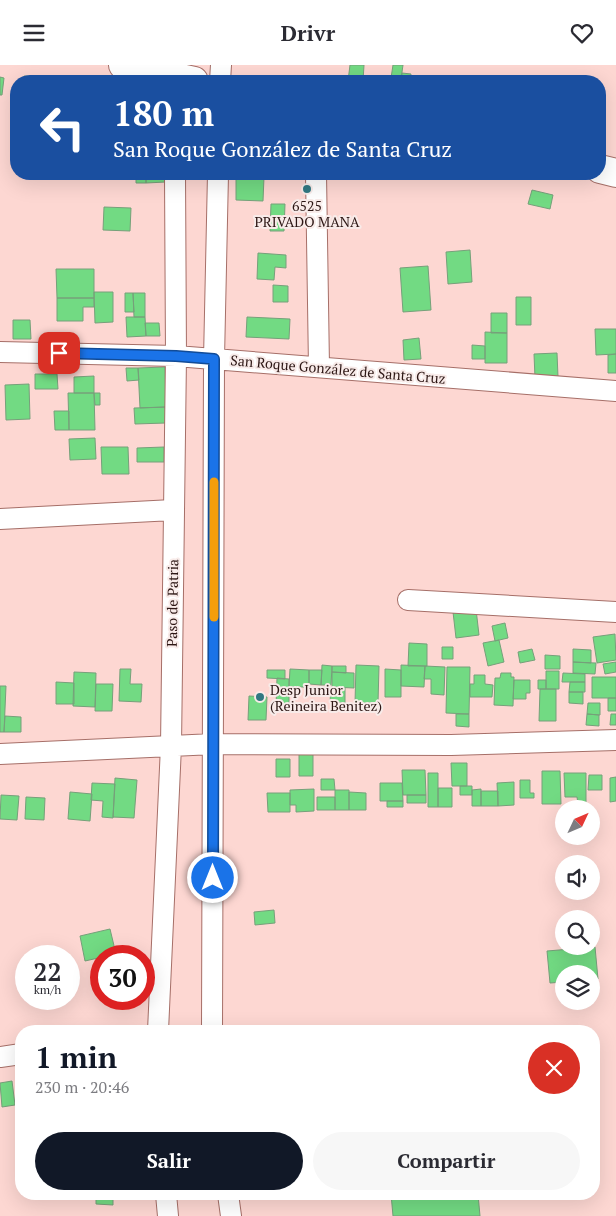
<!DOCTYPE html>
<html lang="es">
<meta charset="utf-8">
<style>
:root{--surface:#fff;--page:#f7f7f7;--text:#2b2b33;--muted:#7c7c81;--accent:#111827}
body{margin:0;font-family:"PT Serif",serif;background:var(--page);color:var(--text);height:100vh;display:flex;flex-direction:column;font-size:19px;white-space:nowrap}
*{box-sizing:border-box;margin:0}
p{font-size:16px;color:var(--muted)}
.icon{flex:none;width:28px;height:28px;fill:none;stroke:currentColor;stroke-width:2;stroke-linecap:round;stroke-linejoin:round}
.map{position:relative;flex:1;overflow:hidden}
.sheet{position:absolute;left:15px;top:960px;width:585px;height:175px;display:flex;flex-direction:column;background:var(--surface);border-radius:20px;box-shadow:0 5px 20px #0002}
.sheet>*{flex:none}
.banner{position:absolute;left:10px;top:10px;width:596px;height:105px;border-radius:20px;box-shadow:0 5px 20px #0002;background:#1a4fa0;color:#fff;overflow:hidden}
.needle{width:32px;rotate:46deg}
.buttons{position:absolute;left:555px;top:735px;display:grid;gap:10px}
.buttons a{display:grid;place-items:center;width:45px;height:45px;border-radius:50%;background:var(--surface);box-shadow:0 5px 20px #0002;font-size:25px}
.speed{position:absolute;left:15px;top:880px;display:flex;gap:10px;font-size:25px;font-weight:700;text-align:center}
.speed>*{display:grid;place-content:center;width:65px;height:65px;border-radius:50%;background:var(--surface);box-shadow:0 5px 20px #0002;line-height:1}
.speed small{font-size:12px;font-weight:400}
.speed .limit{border:8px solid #d22;background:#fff;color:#111}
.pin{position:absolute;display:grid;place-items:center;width:42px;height:42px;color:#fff;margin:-21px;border-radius:10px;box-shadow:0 2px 8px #0006}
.me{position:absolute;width:55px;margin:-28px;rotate:0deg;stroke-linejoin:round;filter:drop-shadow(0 0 4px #0008)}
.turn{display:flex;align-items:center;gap:18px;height:105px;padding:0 20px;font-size:22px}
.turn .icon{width:65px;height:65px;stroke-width:2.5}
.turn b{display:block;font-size:35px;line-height:42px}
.round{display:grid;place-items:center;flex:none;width:52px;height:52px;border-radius:26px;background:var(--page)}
.overview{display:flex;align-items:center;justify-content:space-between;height:85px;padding:0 20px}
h1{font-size:30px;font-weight:700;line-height:38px;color:var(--accent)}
.button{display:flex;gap:10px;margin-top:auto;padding:10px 20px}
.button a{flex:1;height:58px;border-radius:30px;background:var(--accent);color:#fff;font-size:20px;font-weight:700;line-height:58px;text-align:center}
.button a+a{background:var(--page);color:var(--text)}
header{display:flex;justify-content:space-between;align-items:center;height:65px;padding:0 20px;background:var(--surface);font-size:22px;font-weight:700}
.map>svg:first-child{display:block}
</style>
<header><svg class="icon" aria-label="menu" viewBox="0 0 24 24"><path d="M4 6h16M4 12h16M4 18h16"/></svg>Drivr<svg class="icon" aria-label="heart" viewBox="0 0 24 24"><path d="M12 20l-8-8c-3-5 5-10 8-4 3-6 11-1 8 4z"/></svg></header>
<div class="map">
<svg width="616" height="1151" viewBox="0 0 616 1151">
<rect width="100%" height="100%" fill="#fdd7d2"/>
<path fill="#72da83" stroke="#76a07a" d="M350,0H364L363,16H348Z
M393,0H403L401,14L391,13Z
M402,8L411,9L410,16H401Z
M24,11L62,13L61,16H24Z
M0,12L4,13L2,30H0Z
M136,109H146V118H136Z
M146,109H166V117L146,118Z
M236,111L264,112L263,136L236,135Z
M532,125L553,130L550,144L528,139Z
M271,139H285L284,166H270Z
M104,142L131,143L130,166L103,165Z
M470,185L472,217L448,219L446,187Z
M258,188L286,190V203L275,202L274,215L257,214Z
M428,201L431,245L403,247L400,203Z
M56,204H94V233H57Z
M273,220L288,221V237H273Z
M94,227H113V257L95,258Z
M125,228H133L134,247H125Z
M133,228H145V252H134Z
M516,232H531V260H516Z
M57,233H94V242H83V256H57Z
M491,248H507V268H491Z
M126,252H145L146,271L127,272Z
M247,252L290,254L289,274L246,272Z
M13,255H30L31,274H13Z
M145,258H159L160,271H146Z
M595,264H616V289L596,290Z
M485,267L507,268V298H485Z
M419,273L421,294L404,295L403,275Z
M472,280L485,281V294H472Z
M557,288L558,312L535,313L534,289Z
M616,289V308H608V290Z
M165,302L166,342L140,343L138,303Z
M126,303H138L139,315L127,316Z
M35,309H57L58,324H35Z
M94,311V328H74V312Z
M29,319L30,354L6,355L5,320Z
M68,328H94L95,365H69Z
M94,328H100V340H95Z
M166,342V358L135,359L134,343Z
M54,346H69V365H55Z
M95,373L96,394L70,395L69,374Z
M101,382H128L129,409H102Z
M164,382V397H137V383Z
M476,544L479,570L456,573L453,547Z
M505,558L508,573L495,576L492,561Z
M615,569L616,595L597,598L593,572Z
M499,575L504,597L488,601L483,578Z
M409,578L427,579V601H408Z
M442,582H453V594H442Z
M532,584L535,595L520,598L518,587Z
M573,584L591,585V598L573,597Z
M545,590L560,591V604H545Z
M573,597L596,598L595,609L573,608Z
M616,597V607L605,609L603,599Z
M322,600L332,601L331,620H321Z
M356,600L379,601L378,638H355Z
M401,600L425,601L424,622L401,621Z
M332,601H346V608L332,607Z
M425,601L445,602L444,630L431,629V614H424Z
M447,602H470L469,649L446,648Z
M120,604H131L130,619H142L141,637L119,636Z
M290,604L309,605V622H289Z
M385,604L401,605V632H385Z
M267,605H285V614L267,613Z
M309,605H322L321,620L309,619Z
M546,606H559V624H546Z
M74,607L96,608L95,642L73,641Z
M332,607L354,608V623L332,622Z
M501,608H511V612H514L513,641L494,640L495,613H500Z
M563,608L585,609V617H562Z
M474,610H485V619L493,620L492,632H470V619H474Z
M592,612H616V633H592Z
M277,613L289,614V642L276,641Z
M514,615H530V628H526V634H513Z
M538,615H546V624H538Z
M56,617L74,618V639H56Z
M570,617H585V627H569Z
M96,619H113L112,646H95Z
M0,621H6L4,667H0Z
M331,622L345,623V638L330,637Z
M540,624H556V656H539Z
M569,627H583V639L569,638Z
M249,631L267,632L266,655H248Z
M608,633H616V646H608Z
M588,638H600V650L587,649Z
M456,649H469V662L456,661Z
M587,649L599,650V661L586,660Z
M611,649H616V660H610Z
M5,651L21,652V667H4Z
M299,684H313V711H299Z
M276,694H290V712H276Z
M451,698H467V721H452Z
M402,705H425L426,730H403Z
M542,706H560L561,739H542Z
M428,708H438V742H428Z
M564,708H586V739H578L577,732H565Z
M589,710H602V725H588Z
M616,712V736L610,737V713Z
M115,713L137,715L134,753L113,752Z
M321,714H334L335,725H321Z
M520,715H530V728H534V733H520Z
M514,717V740L498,741L497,718Z
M92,718L115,719L113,753L102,752L103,736L91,735Z
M380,718H402L403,736H380Z
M460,721H472V730H460Z
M438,723H452V742H438Z
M314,724V746L296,747V740H290V725Z
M481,724V741H472V725Z
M335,725H349V745H335Z
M481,726H498V741H481Z
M70,727L92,729L90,756L68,754Z
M349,727L366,728V745H349Z
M267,728H290V747H268Z
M1,730L19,731L17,755L0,754Z
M407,730H426V738H407Z
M26,732L45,733L44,755L25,754Z
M317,732H335V745H317Z
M387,736H403V742H387Z
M274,845L275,858L255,860L254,847Z
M110,864L116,889L85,896L80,871Z
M595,882L598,914L591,915V909H564V917L550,918L547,886Z
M12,1016L15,1040L2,1042L0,1018Z
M96,1129H113V1140L96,1139Z
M391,1129H478L480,1151H393Z"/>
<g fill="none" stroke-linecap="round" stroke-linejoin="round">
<defs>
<path id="street" d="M220,16L221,0
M316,109L319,302
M0,287L176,291L616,326
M0,454L173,445
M408,535L616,547
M0,689L214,679L451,680L616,675
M158,966L171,681L176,291L175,109
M212,966L214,294L218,109
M0,992L21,989
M166,1129L168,1151
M228,1129L231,1151"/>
<path id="secondary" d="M123,0L194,16
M600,104L616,108"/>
</defs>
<use href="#street" stroke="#a66f68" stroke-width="22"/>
<use href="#secondary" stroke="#a66f68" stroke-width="30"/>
<use href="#street" stroke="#fff" stroke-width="20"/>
<use href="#secondary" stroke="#fff" stroke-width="28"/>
</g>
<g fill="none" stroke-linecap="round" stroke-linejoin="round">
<defs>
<path id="route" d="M59,288L176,291L214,294L213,813"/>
</defs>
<use href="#route" stroke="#114b97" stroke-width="12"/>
<use href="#route" stroke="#1a73e8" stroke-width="9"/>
<path stroke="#f59e0b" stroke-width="9" d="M214,552V417"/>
</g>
<g fill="#317882" stroke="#f8ebe9" stroke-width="2">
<circle cx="307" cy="124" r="5"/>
<circle cx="260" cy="632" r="5"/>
</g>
<g text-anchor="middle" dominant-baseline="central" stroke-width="4" stroke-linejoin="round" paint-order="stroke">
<g font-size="14" fill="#2c1614" stroke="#f8ebe9">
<text x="307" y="140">6525<tspan x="307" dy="16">PRIVADO MANA</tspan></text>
<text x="270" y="624" text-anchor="start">Desp Junior<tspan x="270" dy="16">(Reineira Benitez)</tspan></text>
</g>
<g font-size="14" fill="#2c1614" stroke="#f8ebe9">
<text transform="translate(338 304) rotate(5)">San Roque González de Santa Cruz</text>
<text transform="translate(172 538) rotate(-89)">Paso de Patria</text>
</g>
</g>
</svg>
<div class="buttons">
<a><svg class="needle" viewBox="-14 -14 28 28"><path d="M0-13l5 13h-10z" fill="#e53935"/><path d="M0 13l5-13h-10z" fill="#7c7c81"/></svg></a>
<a><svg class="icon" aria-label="sound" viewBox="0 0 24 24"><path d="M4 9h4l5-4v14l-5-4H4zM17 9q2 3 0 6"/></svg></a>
<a><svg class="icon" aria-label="search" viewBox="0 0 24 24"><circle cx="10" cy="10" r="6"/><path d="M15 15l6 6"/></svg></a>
<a><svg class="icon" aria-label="layers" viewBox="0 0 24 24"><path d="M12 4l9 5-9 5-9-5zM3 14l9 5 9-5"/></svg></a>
</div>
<div class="speed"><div>22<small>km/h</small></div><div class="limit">30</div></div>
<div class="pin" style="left:59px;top:288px;background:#d93025"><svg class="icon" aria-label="arrive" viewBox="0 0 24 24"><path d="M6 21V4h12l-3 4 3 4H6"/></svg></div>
<svg class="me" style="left:213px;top:813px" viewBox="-20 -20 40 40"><circle r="17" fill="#1a73e8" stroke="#fff" stroke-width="3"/><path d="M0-11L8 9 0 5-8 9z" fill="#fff"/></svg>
<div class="banner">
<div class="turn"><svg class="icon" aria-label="left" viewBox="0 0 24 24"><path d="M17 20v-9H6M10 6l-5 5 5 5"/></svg><div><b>180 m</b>San Roque González de Santa Cruz</div></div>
</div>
<section class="sheet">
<div class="overview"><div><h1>1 min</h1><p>230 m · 20:46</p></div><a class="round" style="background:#d93025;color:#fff"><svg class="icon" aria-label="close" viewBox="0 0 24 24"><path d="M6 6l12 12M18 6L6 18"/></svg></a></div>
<div class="button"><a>Salir</a><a>Compartir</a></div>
</section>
</div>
